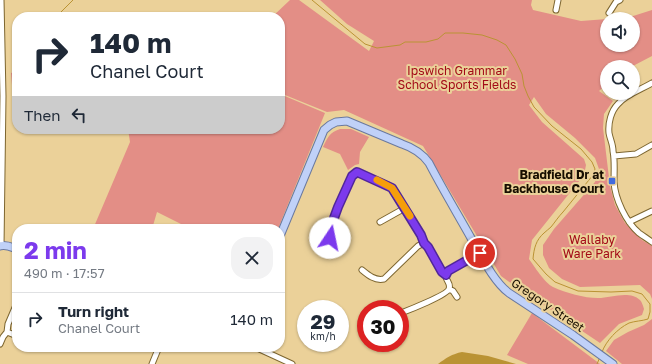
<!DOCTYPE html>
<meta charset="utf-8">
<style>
:root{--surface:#fff;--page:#f2f2f3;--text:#1f2937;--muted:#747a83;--line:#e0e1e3;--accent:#7c3aed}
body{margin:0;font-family:"Golos Text",sans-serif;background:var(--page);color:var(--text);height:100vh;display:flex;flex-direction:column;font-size:15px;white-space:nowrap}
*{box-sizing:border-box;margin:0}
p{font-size:13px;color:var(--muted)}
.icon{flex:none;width:22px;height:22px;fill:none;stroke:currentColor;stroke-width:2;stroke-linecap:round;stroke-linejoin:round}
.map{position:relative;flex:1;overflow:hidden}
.sheet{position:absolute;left:12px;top:224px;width:273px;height:128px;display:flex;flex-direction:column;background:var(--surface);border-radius:16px;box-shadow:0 1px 3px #0004}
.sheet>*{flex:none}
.hud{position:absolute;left:12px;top:12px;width:273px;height:122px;border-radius:16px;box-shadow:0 1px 3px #0004;background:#fff;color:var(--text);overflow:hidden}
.tools{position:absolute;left:600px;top:12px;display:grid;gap:8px}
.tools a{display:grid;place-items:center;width:40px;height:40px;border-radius:50%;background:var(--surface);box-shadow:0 1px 3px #0004;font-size:20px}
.speed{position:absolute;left:297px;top:300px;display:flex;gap:8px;font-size:20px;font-weight:700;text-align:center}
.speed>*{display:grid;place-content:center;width:52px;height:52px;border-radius:50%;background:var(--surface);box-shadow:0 1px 3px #0004;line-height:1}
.speed small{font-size:10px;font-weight:400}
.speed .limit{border:6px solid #d22;background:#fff;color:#111}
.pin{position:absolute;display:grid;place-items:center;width:34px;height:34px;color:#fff;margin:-17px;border:2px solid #fff;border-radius:50%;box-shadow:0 1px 4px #0007}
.me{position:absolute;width:44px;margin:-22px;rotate:11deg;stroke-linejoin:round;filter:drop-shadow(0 0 3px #0008)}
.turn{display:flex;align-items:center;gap:14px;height:84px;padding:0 12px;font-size:18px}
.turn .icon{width:52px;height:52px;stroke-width:2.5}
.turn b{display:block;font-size:28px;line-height:34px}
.then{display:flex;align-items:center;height:38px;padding:0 12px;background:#0003;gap:8px;font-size:15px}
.round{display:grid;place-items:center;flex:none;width:42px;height:42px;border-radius:16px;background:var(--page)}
.summary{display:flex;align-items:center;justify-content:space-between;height:68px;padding:0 12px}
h1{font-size:24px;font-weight:700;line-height:30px;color:var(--accent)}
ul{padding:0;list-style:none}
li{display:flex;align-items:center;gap:12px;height:52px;padding:0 12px;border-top:1px solid var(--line)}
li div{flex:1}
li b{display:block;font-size:15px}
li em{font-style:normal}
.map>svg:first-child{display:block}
</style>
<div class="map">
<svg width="652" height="364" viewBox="0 0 652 364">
<rect width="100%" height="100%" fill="#ebd199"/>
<path fill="#e38e86" d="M290,0H299L369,51L374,41L347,24L320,0H532L531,5L533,10L581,21L607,19V45H633V19H609L630,17L652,10V56L631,67H607V84L599,91L613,101L604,114L603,128L610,186L615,205L625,223L642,240L652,246V299L650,294L640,285L580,287L562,279L549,268L543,255V245L554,229L595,182L599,169L595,158L575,138L546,114L534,97L529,105L542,122L584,159L586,165L584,175L532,240L529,259C534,266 545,283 553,287C566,293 584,298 598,298C611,298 629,290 640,300C642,302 643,306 644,309L642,315L619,324L600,343L512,284L501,276L423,146L344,110L327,112L280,93V17H272Z
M17,71V120L15,121L11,73Z
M280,94L325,113L278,229H191L157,212L152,229H93L130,142L128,129H280Z
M340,129H351L369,137L360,152L359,164L355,165L348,170L340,154L323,147C328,137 329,133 340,129Z
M532,313L600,364H528L507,355Z
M652,319V364H622L606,351L614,340L628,332L644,325Z"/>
<path fill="#ba9334" d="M462,352L488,356L516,364H438C446,358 452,354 462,352Z"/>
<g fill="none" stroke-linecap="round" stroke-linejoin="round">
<path stroke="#ba9334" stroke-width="1" d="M312,0L365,44L377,48L400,45L405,42H426L438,39L445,33H463L482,35L497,40L506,45L515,59L522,74L524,86L528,96L534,107L552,126L581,149L592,162L595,169L593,175L563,212C559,216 555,222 551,227C549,229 546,231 544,233C536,240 534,248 533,259L546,274L555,282L578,291L611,292L632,291L642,294L650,304V312L648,319C642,321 635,321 629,323C617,329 606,341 602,352
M56,17L73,0
M597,364L600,357"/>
<defs>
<path id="minor" d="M1,0L3,96L1,246
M556,10L558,0
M609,13L616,2L620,0
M652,83C642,89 625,95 618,104C611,111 608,123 609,133C610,139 613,144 613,151C615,161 614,171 614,182C615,199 626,222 639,233C643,236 648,239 652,242
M614,156L636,154L652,145
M380,222L405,208
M629,222L652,211
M330,238C331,216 343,195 352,176L355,173H359L388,185L394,190L421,235L424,243L428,247L442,272L446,275
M362,270C368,275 375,281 384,279L418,246L424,243
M449,289L453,291L457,297
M401,313C409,310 447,295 449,289C452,282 442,280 448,271L480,253
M7,332L17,336
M0,344L3,337L7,332L8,324L17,303
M255,347L292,364
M152,364L159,347"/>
<path id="major" d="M280,236L324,130L330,125L336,122L347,121L402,144C414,148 422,153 429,163C442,188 457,213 471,238C481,255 493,281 509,293L573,335L613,364
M0,246C6,244 11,247 17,249"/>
</defs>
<use href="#minor" stroke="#7d6630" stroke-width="7"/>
<use href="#major" stroke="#6a799f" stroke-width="9"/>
<use href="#minor" stroke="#fff" stroke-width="5"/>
<use href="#major" stroke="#c0d1f8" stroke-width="7"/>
</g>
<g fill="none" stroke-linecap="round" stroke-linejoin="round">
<defs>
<path id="route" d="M330,238V229L338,207L352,176L357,172L392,188L421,235L424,243L428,247L442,272L446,275L448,271L480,253"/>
</defs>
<use href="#route" stroke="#51269a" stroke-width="10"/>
<use href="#route" stroke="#7c3aed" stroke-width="7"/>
<path stroke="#f59e0b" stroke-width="7" d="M377,180L392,188L410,216"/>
</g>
<rect fill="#426cde" stroke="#ebd199" stroke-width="1.5" x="608" y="177" width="8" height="8" rx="2"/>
<g text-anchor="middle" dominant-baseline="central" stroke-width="4" stroke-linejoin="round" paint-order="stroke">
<g font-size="12" fill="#a30b18" stroke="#ebd199">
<text x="457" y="70">Ipswich Grammar<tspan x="457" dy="14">School Sports Fields</tspan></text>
<text x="592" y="239">Wallaby<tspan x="592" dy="14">Ware Park</tspan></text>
</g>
<g font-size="12" font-weight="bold" fill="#170e00" stroke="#ebd199" text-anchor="end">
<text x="604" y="174">Bradfield Dr at<tspan x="604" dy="14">Backhouse Court</tspan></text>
</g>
<g font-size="12" fill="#170e00" stroke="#ebd199">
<text transform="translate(548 305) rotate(34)">Gregory Street</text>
</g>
</g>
</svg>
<div class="tools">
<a><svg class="icon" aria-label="sound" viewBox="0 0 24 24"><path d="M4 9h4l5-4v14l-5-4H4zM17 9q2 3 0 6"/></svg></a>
<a><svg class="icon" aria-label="search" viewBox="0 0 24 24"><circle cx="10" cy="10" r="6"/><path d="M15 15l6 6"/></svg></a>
</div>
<div class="speed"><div>29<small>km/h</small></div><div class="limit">30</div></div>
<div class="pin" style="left:480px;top:253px;background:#d93025"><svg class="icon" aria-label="arrive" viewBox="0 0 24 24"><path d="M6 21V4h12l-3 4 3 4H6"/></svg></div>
<svg class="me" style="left:330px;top:238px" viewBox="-20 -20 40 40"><circle r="19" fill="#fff"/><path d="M0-13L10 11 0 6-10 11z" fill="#7c3aed"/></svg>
<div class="hud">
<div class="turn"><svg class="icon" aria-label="right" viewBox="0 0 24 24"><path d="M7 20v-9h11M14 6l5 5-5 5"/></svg><div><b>140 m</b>Chanel Court</div></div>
<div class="then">Then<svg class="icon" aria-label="left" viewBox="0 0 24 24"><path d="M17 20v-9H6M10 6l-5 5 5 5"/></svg></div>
</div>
<section class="sheet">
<div class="summary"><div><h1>2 min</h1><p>490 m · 17:57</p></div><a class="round"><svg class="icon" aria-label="close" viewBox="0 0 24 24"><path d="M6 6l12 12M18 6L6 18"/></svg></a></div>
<ul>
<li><svg class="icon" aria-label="right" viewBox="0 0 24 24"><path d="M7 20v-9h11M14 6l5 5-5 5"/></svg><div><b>Turn right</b><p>Chanel Court</p></div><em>140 m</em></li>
</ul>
</section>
</div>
